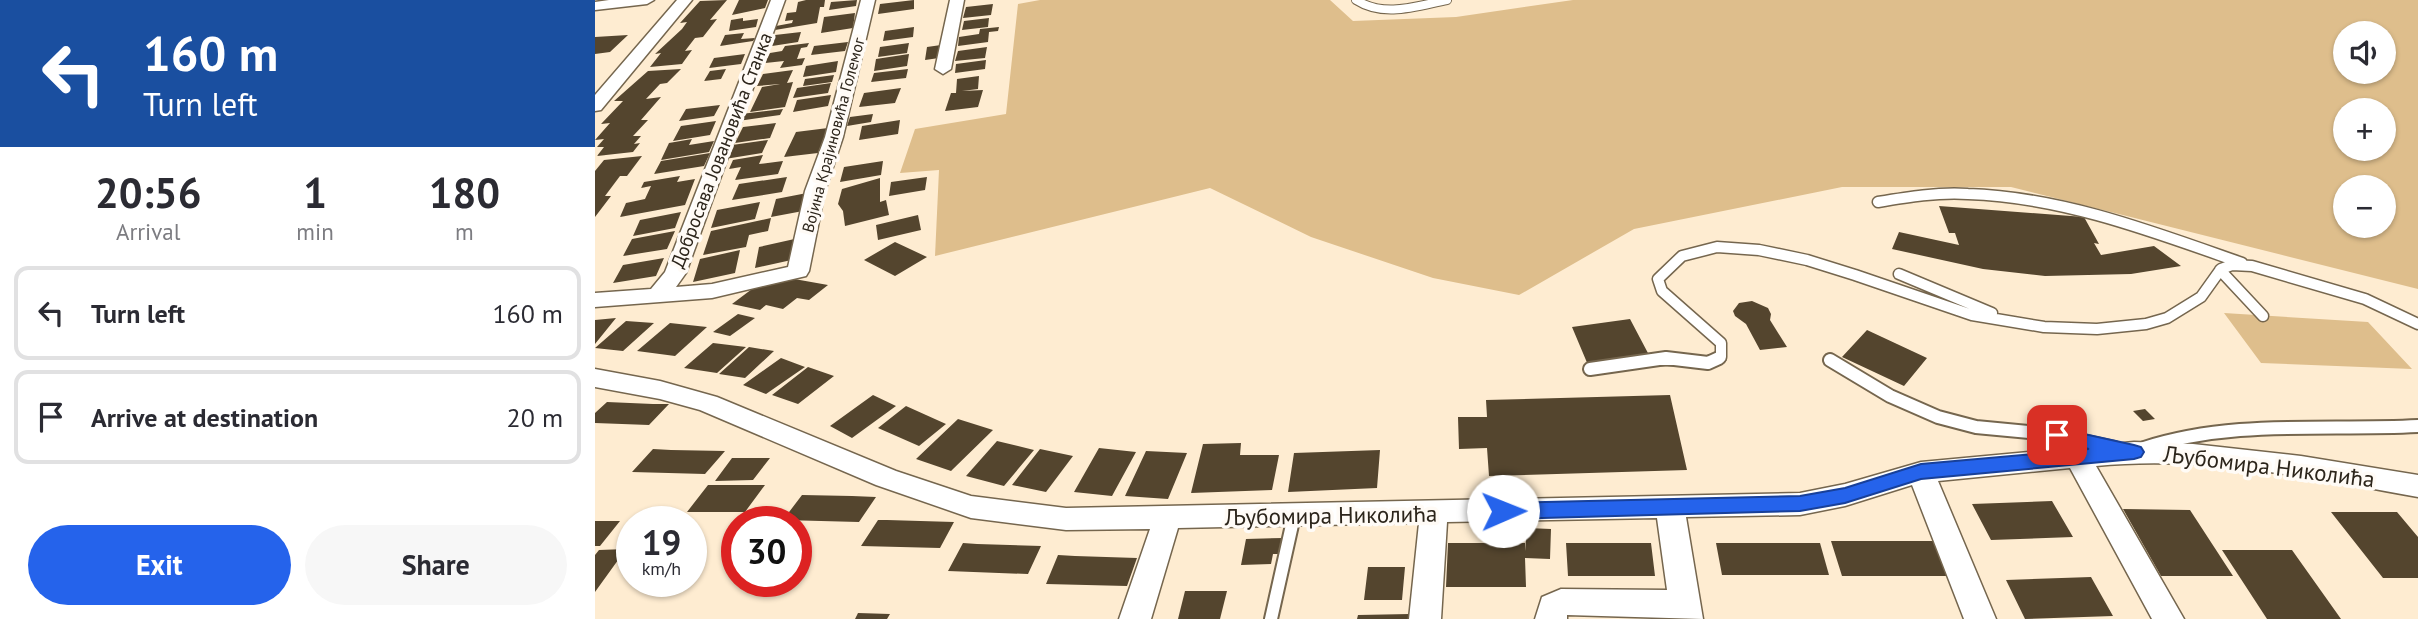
<!DOCTYPE html>
<meta charset="utf-8">
<style>
:root{--surface:#fff;--page:#f7f7f7;--text:#2b2b33;--muted:#7c7c81;--line:#e1e1e2;--accent:#2563eb}
body{margin:0;font-family:"PT Sans",sans-serif;background:var(--page);color:var(--text);height:100vh;display:flex;flex-direction:column;font-size:26px;white-space:nowrap}
*{box-sizing:border-box;margin:0}
p{font-size:23px;color:var(--muted)}
.icon{flex:none;width:38px;height:38px;fill:none;stroke:currentColor;stroke-width:2;stroke-linecap:round;stroke-linejoin:round}
.map{position:relative;flex:1;overflow:hidden}
.drawer{display:flex;flex-direction:column;background:var(--surface);width:595px}
.drawer>*{flex:none}
.banner{background:#1a4fa0;color:#fff;overflow:hidden}
.buttons{position:absolute;left:1738px;top:21px;display:grid;gap:14px}
.buttons a{display:grid;place-items:center;width:63px;height:63px;border-radius:50%;background:var(--surface);box-shadow:0 2px 5px #0004;font-size:35px}
.speed{position:absolute;left:21px;top:506px;display:flex;gap:14px;font-size:35px;font-weight:700;text-align:center}
.speed>*{display:grid;place-content:center;width:91px;height:91px;border-radius:50%;background:var(--surface);box-shadow:0 2px 5px #0004;line-height:1}
.speed small{font-size:18px;font-weight:400}
.speed .limit{border:10px solid #d22;background:#fff;color:#111}
.pin{position:absolute;display:grid;place-items:center;width:60px;height:60px;color:#fff;margin:-30px;border-radius:14px;box-shadow:0 4px 10px #0006}
.me{position:absolute;width:77px;margin:-38px;rotate:89deg;stroke-linejoin:round;filter:drop-shadow(0 0 5px #0008)}
.turn{display:flex;align-items:center;gap:24px;height:147px;padding:0 28px;font-size:32px}
.turn .icon{width:91px;height:91px;stroke-width:2.5}
.turn b{display:block;font-size:49px;line-height:60px}
.eta{display:flex;justify-content:space-evenly;align-items:center;height:119px;text-align:center}
.eta b{font-size:42px;font-weight:700;line-height:49px}
.action{display:flex;gap:14px;margin-top:auto;padding:14px 28px}
.action a{flex:1;height:80px;border-radius:42px;background:var(--accent);color:#fff;font-size:28px;font-weight:700;line-height:80px;text-align:center}
.action a+a{background:var(--page);color:var(--text)}
ul{padding:0;list-style:none}
li{display:flex;align-items:center;gap:21px;height:94px;margin:0 14px 10px;padding:0 14px;border:4px solid var(--line);border-radius:14px}
li div{flex:1}
li b{display:block;font-size:26px}
li em{font-style:normal}
main{display:flex;flex:1;min-height:0}
.map>svg:first-child{display:block}
</style>
<main>
<section class="drawer">
<div class="banner">
<div class="turn"><svg class="icon" aria-label="left" viewBox="0 0 24 24"><path d="M17 20v-9H6M10 6l-5 5 5 5"/></svg><div><b>160 m</b>Turn left</div></div>
</div>
<div class="eta">
<div><b>20:56</b><p>Arrival</p></div>
<div><b>1</b><p>min</p></div>
<div><b>180</b><p>m</p></div>
</div>
<ul>
<li><svg class="icon" aria-label="left" viewBox="0 0 24 24"><path d="M17 20v-9H6M10 6l-5 5 5 5"/></svg><div><b>Turn left</b></div><em>160 m</em></li>
<li><svg class="icon" aria-label="arrive" viewBox="0 0 24 24"><path d="M6 21V4h12l-3 4 3 4H6"/></svg><div><b>Arrive at destination</b></div><em>20 m</em></li>
</ul>
<div class="action"><a>Exit</a><a>Share</a></div>
</section>
<div class="map">
<svg width="1823" height="619" viewBox="0 0 1823 619">
<rect width="100%" height="100%" fill="#feecd1"/>
<path fill="#debe8c" fill-rule="evenodd" d="M445,0H735L758,21L861,17L978,0H1823V289L1416,187H1247L1039,229L924,295L838,278L716,237L615,188L340,256L344,170L305,173L320,129L411,114L423,4ZM1750,33H1788V72H1750ZM1750,110H1788V149H1750ZM1750,187H1788V226H1750Z
M1629,313L1773,322L1817,369L1666,363Z"/>
<path fill="#54452e" d="M132,0L115,20L122,19L108,37L100,38L90,51L97,50L87,64L55,67L66,53L60,54L87,29L92,22L85,23L105,1Z
M144,0H173L170,8L137,15Z
M211,0H230L229,7H225L222,23L180,30L181,26L197,23L198,20L190,21L192,13L201,12L203,2Z
M262,0L261,6L234,10L236,2Z
M319,0V9L283,14L285,4Z
M398,4L396,15L368,18L371,7Z
M260,13L258,28L226,33L229,17Z
M148,18V21L163,19L161,27L134,31L136,20Z
M394,18L393,27L367,30L369,21Z
M319,27L318,37L288,41L290,31Z
M404,27L403,31L394,32L393,42L363,46L364,37L384,34L385,29Z
M206,32L203,42L177,46L180,35Z
M149,33L146,39L160,38L158,41L125,46L130,35Z
M33,35L15,52L0,54V37Z
M253,42L250,51L216,55L219,46Z
M214,43L212,47L206,48L202,59L210,58L207,65L185,68L189,61L170,63L175,53L187,51L190,46Z
M314,43L312,53L283,57L285,47Z
M346,45L344,58L330,60L332,47Z
M392,47L390,58L360,61L363,51Z
M150,54L146,64L114,68L119,58Z
M314,54L312,66L279,71L281,59Z
M391,60L390,69L360,73L361,64Z
M243,61L241,72L208,77L211,66Z
M86,69L72,83L65,84L51,99L66,97L46,120H53L38,136H46L39,144L45,143L38,152L2,156L9,147H2L9,139L0,140L15,123L6,124L28,101H19L53,71Z
M131,69L126,79L109,81L115,71Z
M313,69L311,78L276,82L279,73Z
M198,70L192,83L198,82L190,107L155,112L167,87L185,84L162,86L168,74Z
M239,75L237,82L208,86L210,79Z
M384,76L383,89L367,91L388,90L383,107L350,111L356,93H361L362,79Z
M236,83L233,93L198,98L202,88Z
M306,88L300,103L264,107L269,93Z
M236,95L233,106L198,112L202,100Z
M125,105L119,116L84,121L91,109Z
M188,109L185,115L143,121L146,114Z
M278,114L276,122L252,126L255,117Z
M305,120L303,134L264,140L267,126Z
M121,121L115,135L78,141L86,126Z
M181,123L175,138L140,143L148,127Z
M233,128L223,153L189,157L201,132Z
M97,139L94,145L119,141L114,152L66,160L74,143Z
M173,140L167,153L130,159L137,145Z
M115,153L109,166L59,174L66,161Z
M168,155L164,164L188,161L183,174L140,180L146,167L134,169L138,160Z
M47,156L32,176H25L10,196H16L0,217V171L9,160Z
M288,161L286,175L245,182L249,167Z
M85,176L82,182L100,179L90,205L25,217L31,203L50,199L56,186L46,188L49,182Z
M192,177L187,192L137,200L144,184Z
M332,177L330,190L294,196L296,182Z
M285,178V202L291,200L294,215L250,226L248,211L243,204L247,189Z
M212,193L208,211L176,217L181,199Z
M165,202L160,219L116,228L122,210Z
M1344,206L1489,217L1504,244L1499,243L1506,255L1559,246L1586,266L1536,274L1450,276L1388,269L1297,249L1304,232L1364,245L1360,233H1354Z
M86,212L80,228L38,236L45,220Z
M323,215L326,230L283,240L281,225Z
M176,218L173,231L154,235L151,247L108,255L116,231Z
M80,231L72,249L28,256L37,239Z
M204,238L201,259L160,268L164,247Z
M300,242L332,257L300,276L269,260Z
M145,250L140,273L98,282L105,259Z
M69,258L61,276L18,283L28,265Z
M188,277L233,285L214,300L202,298L188,309L171,305L165,310L137,304L169,280Z
M1157,301L1173,308L1176,314L1175,320L1192,347L1165,350L1151,324L1140,316L1138,311L1144,303Z
M143,314L160,318L135,336L118,332Z
M21,318L0,344V320Z
M1035,319L1054,355L993,365L977,327Z
M31,321L59,323L28,351L0,348Z
M75,323L112,327L80,356L42,351Z
M1272,330L1332,358L1309,386L1247,357Z
M118,343L151,347L122,373L89,368Z
M154,347L179,351L150,378L124,374Z
M186,358L210,367L171,394L148,385Z
M213,367L239,376L203,404L177,395Z
M278,395L301,406L257,438L235,426Z
M1075,395L1092,470L894,476L892,448L864,449L863,417H892L891,400Z
M12,402L58,404H74L54,425L0,423V413Z
M311,406L351,424L324,446L283,428Z
M1550,409L1560,419L1548,421L1538,411Z
M363,419L398,430L356,471L321,459Z
M402,441L439,450L409,486L371,476Z
M646,443L645,455H684L677,490L596,493L608,444Z
M504,448L541,452L517,496L479,492Z
M58,449L76,450L130,451L110,474L37,472Z
M445,449L478,456L451,492L417,485Z
M785,450L782,488L693,492L699,453Z
M551,451L592,453L573,499L530,496Z
M137,458H175L158,480L120,481Z
M113,485H170L150,512H92Z
M207,495L257,496L281,497L264,522L188,520Z
M1457,501L1478,537L1396,540L1377,504Z
M1528,509L1595,510L1638,576H1566Z
M1736,512H1802L1823,537V578H1788Z
M283,520H292L359,522L345,548L266,546Z
M0,521H25L5,546H0Z
M932,528L956,529L955,559L930,558L931,587H851L853,543H930V551Z
M688,538L686,554H678L676,564L646,565L651,539Z
M1236,541H1338L1352,576H1247Z
M368,543L382,544L446,546L433,574L353,571Z
M971,543H1056L1060,576H973Z
M1121,543H1225L1234,575H1127Z
M31,549L0,592V555L4,550Z
M1627,550H1697L1746,619H1672Z
M463,555L480,556L542,558L532,586L451,584Z
M773,567H810L807,600H769Z
M1496,577L1518,616L1430,619L1411,580Z
M590,591H632L625,619H583Z
M263,613L295,614L292,619H260Z
M815,614V619H762L763,615Z"/>
<g fill="none" stroke-linecap="round" stroke-linejoin="round">
<defs>
<path id="service-far2" d="M761,0C789,18 822,6 852,0"/>
<path id="service-far1" d="M1283,202C1313,197 1343,192 1373,194C1468,197 1559,232 1647,263
M1625,270L1668,316
M1304,274L1397,313
M1060,360H1084
M1120,360L1126,357V343L1067,291L1063,279L1087,256L1122,247L1164,250L1212,260L1260,275L1377,315L1449,327L1502,329L1551,324L1572,318L1606,297L1626,269L1637,265L1657,266L1770,299L1823,324"/>
<path id="service" d="M1235,360L1295,396L1343,417L1381,427L1455,434L1520,448
M995,369L1071,358L1113,363L1124,358
M1549,448C1639,419 1730,431 1823,426
M676,619L699,516"/>
<path id="minor" d="M14,0H59L52,4L0,10V2Z
M82,0H97L6,110L0,111V95Z
M176,0H190L91,273L81,287L117,284L193,267L210,191L230,137L266,0H280L248,137L230,191L214,271L211,276L117,298L0,307V293L56,289L70,272Z
M355,0H369L356,69L348,74L340,69Z
M0,369L65,381L122,397L301,471L376,496L471,508L1205,493L1250,484L1326,462L1539,442L1598,444L1706,456L1823,475V497C1717,478 1609,455 1501,466L1589,619H1557L1475,468L1343,481L1401,619H1369L1317,485L1250,506L1205,515L1091,517L1108,619L972,615V619H940L947,597L966,589L1072,590L1062,518L852,522L846,619H814L824,523L583,528L556,619H524L555,529L471,530L376,518L281,485L105,410L65,399L0,387Z"/>
</defs>
<use href="#service-far2" stroke="#75664e" stroke-width="10"/>
<use href="#service-far1" stroke="#75664e" stroke-width="13"/>
<use href="#service" stroke="#75664e" stroke-width="16"/>
<use href="#minor" stroke="#75664e" stroke-width="3"/>
<use href="#service-far2" stroke="#fff" stroke-width="8"/>
<use href="#service-far1" stroke="#fff" stroke-width="10"/>
<use href="#service" stroke="#fff" stroke-width="12"/>
<use href="#minor" fill="#fff" fill-rule="evenodd"/>
</g>
<path fill="#2563eb" stroke="#184099" stroke-width="2" d="M1462,428L1539,445L1546,447L1549,452L1546,457L1539,459L1326,479L1250,503L1205,511L908,519L901,516L898,511L901,505L908,503L1205,496L1250,488L1326,464L1494,449L1455,440L1453,435L1455,430Z"/>
<g text-anchor="middle" dominant-baseline="central" stroke-width="7" stroke-linejoin="round" paint-order="stroke">
<g font-size="16" fill="#2c251b" stroke="#fffbf6">
<text transform="translate(238 135) rotate(-75)">Војина Крајиновића Големог</text>
</g>
<g font-size="19" fill="#2c251b" stroke="#fffbf6">
<text transform="translate(126 150) rotate(-69)">Добросава Јовановића Станка</text>
</g>
<g font-size="23" fill="#2c251b" stroke="#fffbf6">
<text transform="translate(1674 466) rotate(7)">Љубомира Николића</text>
<text transform="translate(736 515) rotate(-1)">Љубомира Николића</text>
</g>
</g>
</svg>
<div class="buttons">
<a><svg class="icon" aria-label="sound" viewBox="0 0 24 24"><path d="M4 9h4l5-4v14l-5-4H4zM17 9q2 3 0 6"/></svg></a>
<a>+</a>
<a>−</a>
</div>
<div class="speed"><div>19<small>km/h</small></div><div class="limit">30</div></div>
<div class="pin" style="left:1462px;top:435px;background:#d93025"><svg class="icon" aria-label="arrive" viewBox="0 0 24 24"><path d="M6 21V4h12l-3 4 3 4H6"/></svg></div>
<svg class="me" style="left:908px;top:511px" viewBox="-20 -20 40 40"><circle r="19" fill="#fff"/><path d="M0-13L10 11 0 6-10 11z" fill="#2563eb"/></svg>
</div>
</main>
